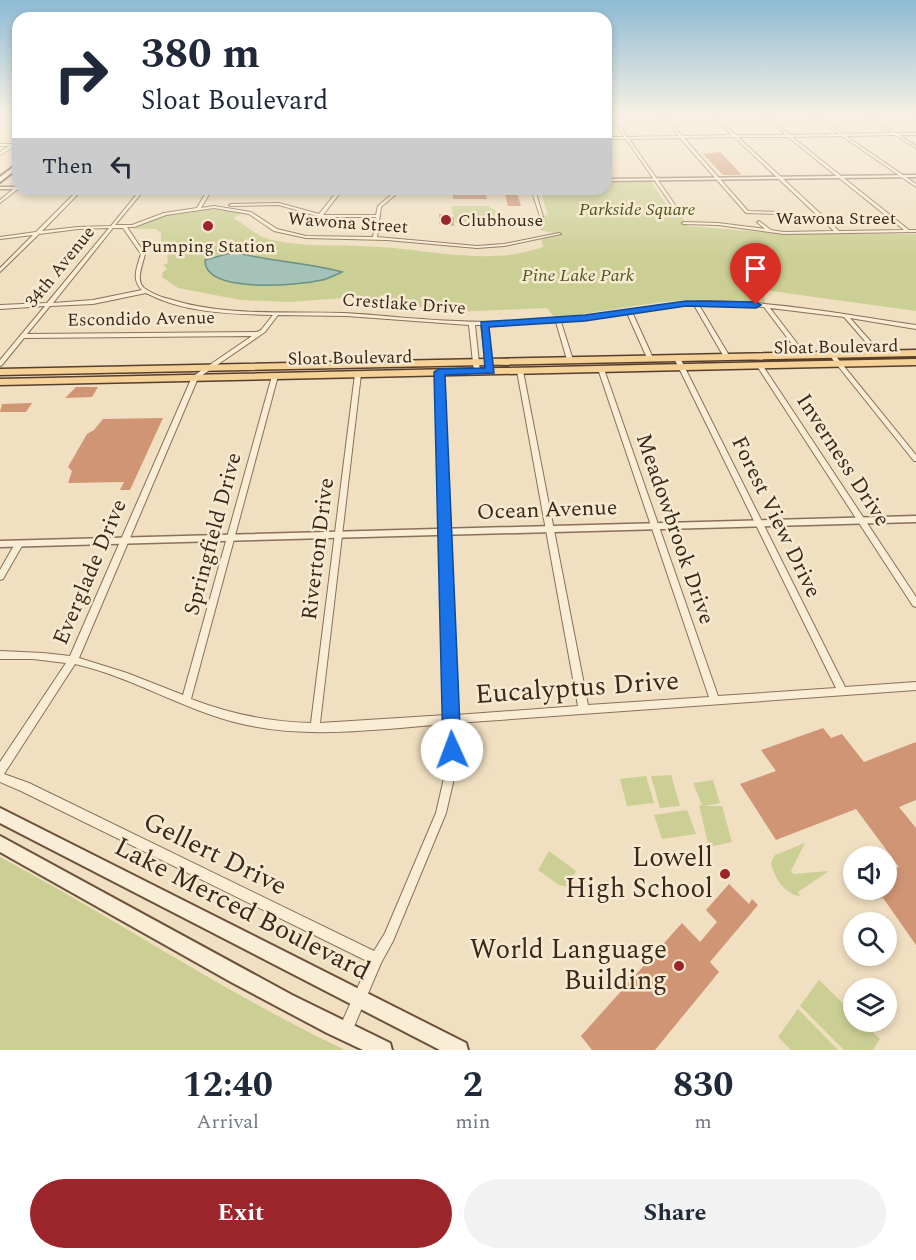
<!DOCTYPE html>
<style>
:root{--surface:#fff;--page:#f2f2f3;--text:#1f2937;--muted:#747a83;--accent:#9c252c}
body{margin:0;font-family:Spectral,serif;background:var(--page);color:var(--text);height:100vh;display:flex;flex-direction:column;font-size:22px;white-space:nowrap}
*{box-sizing:border-box;margin:0}
p{font-size:20px;color:var(--muted)}
.icon{flex:none;width:33px;height:33px;fill:none;stroke:currentColor;stroke-width:2;stroke-linecap:round;stroke-linejoin:round}
.map{position:relative;height:1050px;overflow:hidden}
.side{display:flex;flex-direction:column;background:var(--surface);flex:1}
.side>*{flex:none}
.guide{position:absolute;left:12px;top:12px;width:600px;height:183px;border-radius:18px;box-shadow:0 3px 9px #0003;background:#fff;color:var(--text);overflow:hidden}
.tools{position:absolute;left:843px;top:846px;display:grid;gap:12px}
.tools a{display:grid;place-items:center;width:54px;height:54px;border-radius:50%;background:var(--surface);box-shadow:0 3px 9px #0003;font-size:30px}
.pin{position:absolute;display:grid;place-items:center;width:51px;height:51px;color:#fff;margin:-62px -26px;border-radius:50% 50% 50% 0;rotate:-45deg;box-shadow:0 0 6px #0007}
.pin .icon{rotate:45deg}
.me{position:absolute;width:66px;margin:-33px;rotate:358deg;stroke-linejoin:round;filter:drop-shadow(0 0 4px #0008)}
.turn{display:flex;align-items:center;gap:21px;height:126px;padding:0 30px;font-size:27px}
.turn .icon{width:78px;height:78px;stroke-width:2.5}
.turn b{display:block;font-size:42px;line-height:51px}
.then{display:flex;align-items:center;height:57px;padding:0 30px;background:#0003;gap:12px;font-size:22px}
.eta{display:flex;justify-content:space-evenly;align-items:center;height:102px;text-align:center}
.eta b{font-size:36px;font-weight:700;line-height:42px}
.button{display:flex;gap:12px;margin-top:auto;padding:12px 30px}
.button a{flex:1;height:69px;border-radius:36px;background:var(--accent);color:#fff;font-size:24px;font-weight:700;line-height:69px;text-align:center}
.button a+a{background:var(--page);color:var(--text)}
.map>svg:first-child{display:block}
</style>
<div class="map">
<svg width="916" height="1050" viewBox="0 0 916 1050">
<rect width="100%" height="100%" fill="#f0dfc1"/>
<path fill="#cbcf94" d="M606,182H651L670,210H677L688,226L786,234H916V311L764,290L765,303C732,300 697,298 664,302C627,306 591,314 554,317L547,308L452,312L423,308L412,303L392,306L375,299L357,297L289,302L241,300L178,288L162,277L163,272L167,269L163,265L168,263L167,255L172,249V245L161,241V233L156,229H134C158,208 213,207 243,213L233,218C247,225 255,236 272,240C309,248 342,244 379,247C432,250 492,266 543,247L541,238L556,236L554,233L540,230L538,217L548,215L540,189H606Z
M455,206H489L505,217L456,223L451,207Z
M671,775L680,806L660,808L651,776Z
M646,776L654,803L627,806L620,779Z
M713,780L720,803L703,806H722L732,842L709,847L699,806L702,805L693,783Z
M687,810L696,834L662,839L654,815Z
M805,843L791,871L794,874L829,871L798,892L800,896C785,895 773,876 771,862L775,855Z
M549,851L576,871L568,887L559,885L538,870Z
M0,857C116,919 225,993 345,1050H0Z
M819,980L853,1013L854,1022H862L880,1039L873,1050H844L800,1006Z
M798,1009L838,1050H791L778,1037Z"/>
<path fill="#a4c2b7" stroke="#6a9185" stroke-width="1.5" d="M234,252C270,262 306,262 342,272C337,274 328,279 322,280C300,285 204,295 205,260Z"/>
<path fill="#d09575" d="M720,152L741,174L740,175H723L703,154Z
M452,189H485L487,199H453Z
M504,189H516L521,206H508Z
M439,214H449L450,217H454V226L439,224Z
M76,387H98L92,397L65,398Z
M32,403L26,412H0L2,404Z
M163,418L130,490H120L124,482L68,483L72,471L68,467L87,434L94,430L103,419Z
M823,728L831,738L842,734L864,762L916,742V800L899,807L916,828V945L883,898L875,900L867,890H886V871L899,867L856,809L776,840L740,784L776,771L761,750Z
M729,884L749,904L752,899L758,905L710,962L719,972L655,1050H592L581,1036L682,923L700,942L717,922L706,910Z"/>
<g fill="none" stroke-linecap="round" stroke-linejoin="round">
<defs>
<path id="minor" d="M1,114H4L0,118V115Z
M609,114H612L627,137L679,136L660,114H663L682,136L732,135L710,114H713L736,135H786L761,114H764L790,135L839,134L811,114H815L843,134L892,133L862,114H866L896,133H916V135H899L916,146V148L895,135L846,136L916,184V187L842,136L792,137L909,230H916V232L784,234L718,225L683,224L682,223L684,222L718,223L765,229L758,223L757,222L759,221L771,230L784,232L834,231L734,137L684,138L748,211L782,212L784,213L783,214L746,213L680,138L629,139L678,209L675,210L626,139H606V137H624ZM738,137H788L904,230L839,231Z
M912,114H916V117Z
M18,140V143L15,146L0,155V152L9,146H0V144H12Z
M17,186H18V189L0,203V200Z
M79,189H83L42,231L78,227L111,226L141,189H145L115,225H132L164,213L197,208L208,189H212L201,208L214,206L251,212L277,229L306,236L373,237L376,217H320L279,205L231,206L229,205L231,204L279,203L319,214L339,189H343L323,215H376L378,206L398,189H402L381,207L377,237L477,246L504,244L559,233L561,234L504,246L477,248L387,240L306,238L274,231L249,214L214,208L166,215L134,227H127L145,254C143,264 135,280 144,288C151,293 161,297 169,299C225,317 287,311 344,313C382,315 420,320 457,321C489,323 521,321 552,319C572,318 591,316 611,313C642,308 673,302 705,301C776,301 846,315 916,325V329L850,318L881,353V355H877L844,317L770,308L806,355L803,357L801,356L764,307L731,305H699L730,357L727,359L724,357L694,305L665,307L632,312L653,358L650,360L647,358L627,313L561,322L573,360L570,362L567,360L556,322L487,325L493,371L490,373L487,371L481,325H475L480,372L477,374L474,372L469,325L347,316L278,315L265,332L198,378L79,658L127,673L183,695L272,376L275,374L277,375L278,376L191,699C230,714 269,722 311,723L355,374L358,372L361,374L320,723L446,715L436,372L439,370L442,372L456,715L578,706L517,371L520,369L523,371L588,705L709,697L598,369L601,367L604,369L718,696L836,688L674,358L677,356L680,358L845,687L916,682V690L456,723L455,774L446,813L393,941L381,963L350,1036L345,1038L340,1036L338,1031L369,962L21,791L0,782V762L66,663L33,659H0V651L43,653L70,656L192,377L252,336L24,338L2,365L0,366V360L45,306L0,309V305L47,303L109,228L78,229L39,234L0,272V268L33,235L0,239V237L36,232ZM113,228H123L141,254C137,267 131,280 142,290L93,300L53,303ZM146,293C184,313 230,314 273,315L261,330L257,332L27,334L50,306L93,304ZM75,664C132,677 182,709 238,723C306,740 378,729 447,724L445,774L436,813L385,933L374,951L29,783L4,774Z
M531,189H535L543,217L540,216Z
M832,353L834,354L916,455V461H914L830,356V354Z
M760,364L763,366L916,597V607L913,606L757,366Z
M19,541L22,542L23,544L3,579L0,580V570L16,542Z"/>
<path id="tertiary" d="M916,175V177L606,181V179Z
M0,187H18V189H19H0Z
M916,516V522L0,547V541Z"/>
<path id="secondary" d="M16,165H18V168L0,182V177Z
M0,808L466,1043L468,1050H440L0,823Z
M0,836L292,995L390,1043L392,1050H363L327,1033L231,982L0,852Z"/>
<path id="primary" d="M916,350V356L0,375V369Z
M916,359V365L0,385V379Z"/>
</defs>
<use href="#minor" stroke="#8a7058" stroke-width="2"/>
<use href="#tertiary" stroke="#8a7058" stroke-width="3"/>
<use href="#secondary" stroke="#6c513b" stroke-width="4"/>
<use href="#primary" stroke="#583e2c" stroke-width="3"/>
<use href="#minor" fill="#faedd5" fill-rule="evenodd"/>
<use href="#tertiary" fill="#faedd5" fill-rule="evenodd"/>
<use href="#secondary" fill="#faedd5" fill-rule="evenodd"/>
<use href="#primary" fill="#f5d297" fill-rule="evenodd"/>
</g>
<linearGradient id="sky" x2="0" y2="1"><stop stop-color="#8dbad4"/><stop offset="0.44" stop-color="#f8f1e3"/><stop offset="1" stop-color="#f8f1e3" stop-opacity="0"/></linearGradient>
<rect width="916" height="261" fill="url(#sky)"/>
<path fill="#1a73e8" stroke="#114b97" stroke-width="1.5" d="M686,301L756,302L761,305L756,308L686,306L585,321L489,327L494,373L445,375L461,750L458,756L452,758L445,756L443,750L434,372L439,369L485,368L481,322L585,315Z"/>
<g fill="#9c252c" stroke="#f7ead1" stroke-width="2">
<circle cx="446" cy="220" r="6"/>
<circle cx="208" cy="226" r="6"/>
<circle cx="725" cy="874" r="6"/>
<circle cx="679" cy="966" r="6"/>
</g>
<g text-anchor="middle" dominant-baseline="central" stroke-width="5" stroke-linejoin="round" paint-order="stroke">
<g font-size="18" font-style="italic" fill="#4d5722" stroke="#f7ead1">
<text x="637" y="209">Parkside Square</text>
<text x="578" y="275">Pine Lake Park</text>
</g>
<g font-size="18" fill="#39291d" stroke="#f7ead1">
<text x="836" y="218">Wawona Street</text>
<text transform="translate(348 223) rotate(4)">Wawona Street</text>
<text transform="translate(60 267) rotate(-51)">34th Avenue</text>
<text transform="translate(404 304) rotate(4)">Crestlake Drive</text>
<text transform="translate(141 319) rotate(-1)">Escondido Avenue</text>
<text transform="translate(836 347) rotate(-1)">Sloat Boulevard</text>
<text transform="translate(350 358) rotate(-1)">Sloat Boulevard</text>
</g>
<g font-size="18" fill="#39291d" stroke="#f7ead1" text-anchor="start">
<text x="458" y="220">Clubhouse</text>
<text x="208" y="246" text-anchor="middle">Pumping Station</text>
</g>
<g font-size="22" fill="#39291d" stroke="#f7ead1">
<text transform="translate(843 460) rotate(57)">Inverness Drive</text>
<text transform="translate(547 510) rotate(-2)">Ocean Avenue</text>
<text transform="translate(776 517) rotate(64)">Forest View Drive</text>
<text transform="translate(675 529) rotate(71)">Meadowbrook Drive</text>
<text transform="translate(213 534) rotate(-75)">Springfield Drive</text>
<text transform="translate(318 549) rotate(-83)">Riverton Drive</text>
<text transform="translate(90 572) rotate(-67)">Everglade Drive</text>
</g>
<g font-size="27" fill="#39291d" stroke="#f7ead1">
<text transform="translate(577 688) rotate(-4)">Eucalyptus Drive</text>
<text transform="translate(215 854) rotate(26)">Gellert Drive</text>
<text transform="translate(242 909) rotate(27)">Lake Merced Boulevard</text>
</g>
<g font-size="27" fill="#39291d" stroke="#f7ead1" text-anchor="end">
<text x="713" y="858">Lowell<tspan x="713" dy="31">High School</tspan></text>
<text x="667" y="950">World Language<tspan x="667" dy="31">Building</tspan></text>
</g>
</g>
</svg>
<div class="tools">
<a><svg class="icon" aria-label="sound" viewBox="0 0 24 24"><path d="M4 9h4l5-4v14l-5-4H4zM17 9q2 3 0 6"/></svg></a>
<a><svg class="icon" aria-label="search" viewBox="0 0 24 24"><circle cx="10" cy="10" r="6"/><path d="M15 15l6 6"/></svg></a>
<a><svg class="icon" aria-label="layers" viewBox="0 0 24 24"><path d="M12 4l9 5-9 5-9-5zM3 14l9 5 9-5"/></svg></a>
</div>
<div class="pin" style="left:756px;top:305px;background:#d93025"><svg class="icon" aria-label="arrive" viewBox="0 0 24 24"><path d="M6 21V4h12l-3 4 3 4H6"/></svg></div>
<svg class="me" style="left:452px;top:750px" viewBox="-20 -20 40 40"><circle r="19" fill="#fff"/><path d="M0-13L10 11 0 6-10 11z" fill="#1a73e8"/></svg>
<div class="guide">
<div class="turn"><svg class="icon" aria-label="right" viewBox="0 0 24 24"><path d="M7 20v-9h11M14 6l5 5-5 5"/></svg><div><b>380 m</b>Sloat Boulevard</div></div>
<div class="then">Then<svg class="icon" aria-label="left" viewBox="0 0 24 24"><path d="M17 20v-9H6M10 6l-5 5 5 5"/></svg></div>
</div>
</div>
<section class="side">
<div class="eta">
<div><b>12:40</b><p>Arrival</p></div>
<div><b>2</b><p>min</p></div>
<div><b>830</b><p>m</p></div>
</div>
<div class="button"><a>Exit</a><a>Share</a></div>
</section>
